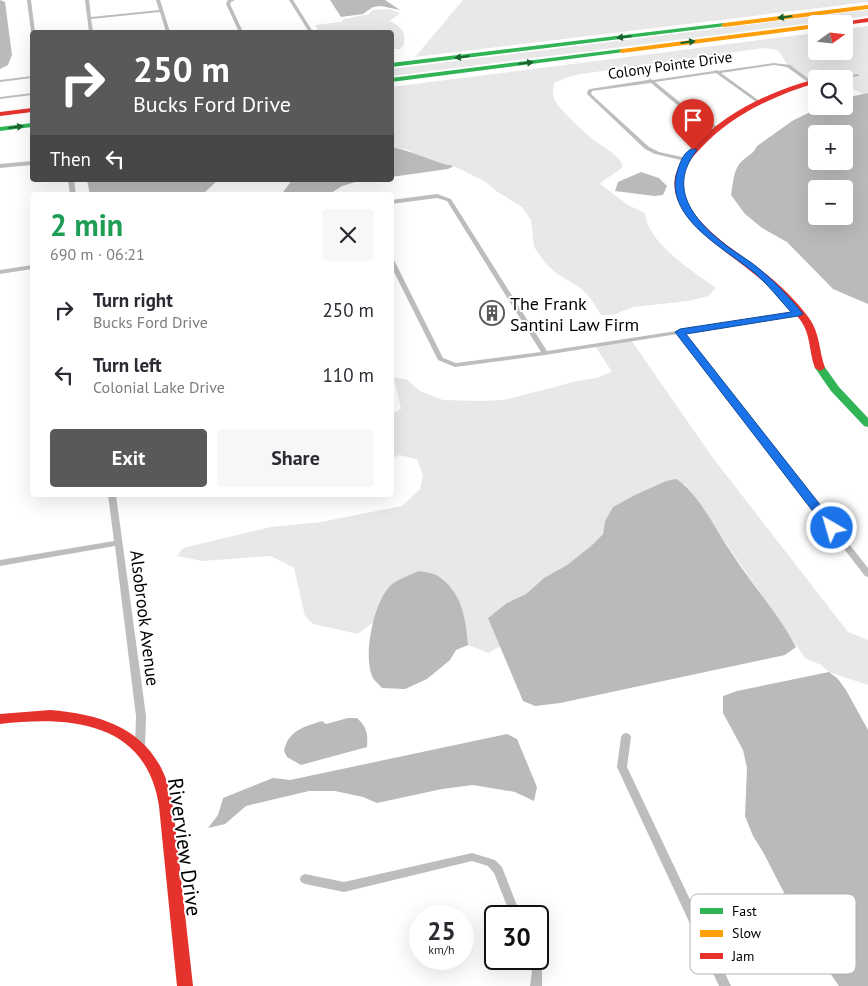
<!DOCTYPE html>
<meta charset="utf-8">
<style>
:root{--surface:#fff;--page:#f7f7f7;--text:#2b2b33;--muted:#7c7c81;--accent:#595959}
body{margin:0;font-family:"PT Sans",sans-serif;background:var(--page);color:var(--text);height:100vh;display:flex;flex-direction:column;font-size:19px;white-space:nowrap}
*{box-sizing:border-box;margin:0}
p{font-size:16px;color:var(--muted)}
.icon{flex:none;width:28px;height:28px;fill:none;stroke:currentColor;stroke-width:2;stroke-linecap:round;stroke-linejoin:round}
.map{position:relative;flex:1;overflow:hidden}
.sheet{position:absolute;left:30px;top:192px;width:364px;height:305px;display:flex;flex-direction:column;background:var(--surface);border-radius:5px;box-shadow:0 5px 20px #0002}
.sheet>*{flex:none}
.hud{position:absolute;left:30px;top:30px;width:364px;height:152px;border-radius:5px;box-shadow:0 5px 20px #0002;background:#595959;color:#fff;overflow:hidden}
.needle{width:32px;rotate:75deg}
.fabs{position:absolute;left:808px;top:15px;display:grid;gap:10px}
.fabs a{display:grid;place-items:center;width:45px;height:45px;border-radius:5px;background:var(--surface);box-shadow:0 5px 20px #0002;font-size:25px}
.speed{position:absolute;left:409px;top:905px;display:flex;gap:10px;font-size:25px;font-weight:700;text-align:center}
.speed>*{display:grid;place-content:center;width:65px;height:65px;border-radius:50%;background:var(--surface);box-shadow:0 5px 20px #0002;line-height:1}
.speed small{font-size:12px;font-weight:400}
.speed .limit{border:2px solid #111;border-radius:8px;background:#fff;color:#111}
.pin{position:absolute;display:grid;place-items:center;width:42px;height:42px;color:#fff;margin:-51px -21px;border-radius:50% 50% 50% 0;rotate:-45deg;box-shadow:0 0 5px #0007}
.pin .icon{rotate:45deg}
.me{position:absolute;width:55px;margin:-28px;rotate:322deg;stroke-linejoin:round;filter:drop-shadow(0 0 4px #0008)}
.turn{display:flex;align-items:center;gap:18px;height:105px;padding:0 20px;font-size:22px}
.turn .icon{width:65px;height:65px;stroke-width:2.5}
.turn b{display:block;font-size:35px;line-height:42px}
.then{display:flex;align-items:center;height:48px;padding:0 20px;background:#0003;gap:10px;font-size:19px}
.round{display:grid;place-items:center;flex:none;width:52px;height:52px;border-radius:5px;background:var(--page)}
.headline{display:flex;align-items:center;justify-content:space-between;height:85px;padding:0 20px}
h1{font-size:30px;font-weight:700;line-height:38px;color:#1e9e55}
.action{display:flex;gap:10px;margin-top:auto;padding:10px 20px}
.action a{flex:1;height:58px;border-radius:5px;background:var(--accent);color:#fff;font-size:20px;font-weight:700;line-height:58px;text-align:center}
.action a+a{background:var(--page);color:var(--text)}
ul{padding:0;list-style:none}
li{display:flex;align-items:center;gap:15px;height:65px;padding:0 20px}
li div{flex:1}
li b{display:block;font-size:19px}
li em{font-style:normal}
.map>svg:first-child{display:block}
</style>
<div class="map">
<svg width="868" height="986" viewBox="0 0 868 986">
<rect width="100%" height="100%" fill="#fff"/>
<path fill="#e8e8e8" d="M463,0H868V2L415,57Z
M389,9L400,13L390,21C403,29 405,29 404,45L400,49H393L394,59L391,60V32H319L315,25L341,22L344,19L369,14L372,10Z
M868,10V16L391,76V69Z
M868,26V93L863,94L844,84V79H816V81L811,82L788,66L778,50L763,48L581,74L565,78L554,83C553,90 552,96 556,102C563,113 584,132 595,141C604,148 619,154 623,166C617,174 607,176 600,184L628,205L645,213C647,243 694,272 716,288L708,296L689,301L633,307L613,315H601L591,299L582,289L556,273L546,264L534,247L531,220L522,207L496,191L486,182L454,166L419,157L409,150L391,147V87L816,33V51H844V29Z
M631,340L713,458L848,632L868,640V685L829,672L821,665L805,658L685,484L666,481L613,507L605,521L603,534L591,546L567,565L544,578L526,594L507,603L488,618L501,646L488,653L468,645C467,620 460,591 437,576C433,573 424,572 419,571L381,599L375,621L358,634L313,624L305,616L294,568L271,556L202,561L177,556L183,548L271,527L321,522L402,506L420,489L423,475L417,459L399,455L391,459V414L401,409L394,378L406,379L420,391L443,400L481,401L504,400L577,381L596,378L612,372L595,346Z"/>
<path fill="#bababa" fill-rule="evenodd" d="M0,0L5,2L12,55L8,65L0,69Z
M330,0H385L400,10L381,6L373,7L363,14L341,17Z
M868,93V304L833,289L787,242L762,228L745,214L731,195C733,184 733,172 740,163C746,156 753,155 757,146L792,121L822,106H844V98ZM816,134H844V161H816ZM816,189H844V216H816Z
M391,147C413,151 432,162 454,166L448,169L391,177Z
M641,172L659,178L667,186L663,195L654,196L615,191L618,182Z
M87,180H218L202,195H90Z
M292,180H362L342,186L328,195H281Z
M676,479C697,491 717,532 731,552C752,585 778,613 796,647L785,655L560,703L535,706L523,701L488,618L507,603L526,594L544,578L567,565L591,546L603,534L605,521L613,507L635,495L666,481Z
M419,571C425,572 433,573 438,576C462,592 466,619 468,645L456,650L450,660L427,679L405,689L382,688C379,684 373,680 372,676C363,654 374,601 391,585C398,579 411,575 419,571Z
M829,672L838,679L846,690L868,730V986H839L821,960L793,910L763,852L753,836L745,816L747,768L743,750L723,713V696L737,691Z
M348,718H357C367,727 368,734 367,747L301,765L287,757L284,751C288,731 303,727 322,721L326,724Z
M507,734L517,739L537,787L534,801L515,792L473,785L442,789L377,803L363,797L335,791H309L246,806L225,824L208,828L218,815L223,798L273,778L290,780Z"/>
<path fill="#dbdbdb" stroke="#c3c3c3" d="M498,306L504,318L490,320L483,308Z"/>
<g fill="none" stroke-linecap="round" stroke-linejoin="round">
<path fill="#bdbdbd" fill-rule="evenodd" d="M27,0H31L35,32L32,33L31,32Z
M85,0H89L91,17L159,10L156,0H160L170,32H166L160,12L91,19L93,32H89Z
M228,0H235L231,2L230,4L243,32H239L226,4Z
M289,0H293L313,32H309Z
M774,63L790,65L813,82L809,83L787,67L774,65L721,73L761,102V104H759L716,73L655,82L704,122L720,127V129H718L700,124L651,83L592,91L591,94L649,147L659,152L687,158L688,159L685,161L655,154L645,149L587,94L588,90L590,89L648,80L650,79L653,80L714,71L716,70L718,71Z
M857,74L859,75V76L841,79H828Z
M32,76V78L0,82V80Z
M32,93V95L0,99V97Z
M32,161V165L0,168V164Z
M68,180H74L76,195H70Z
M437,194L451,199L547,351L800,312V314L798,315L684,333L868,568V577L865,576L678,334L545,355L455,367L438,360L391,266V258L394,260L443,358L456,363L541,352L447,201L437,198L391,204V200Z
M32,265V269L0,274V270Z
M108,495H116L146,716L145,746L143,749L140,750L137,749L135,746L136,716L115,546L0,566V560L114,541Z
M626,733L629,734L631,737L627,767L731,986H719L617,767L621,737L623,734Z
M472,853L495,860L502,867L521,916H511L494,873L488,866L472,861L344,892L305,884L301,882L300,879L301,876L305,874L344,882Z
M527,959H537L542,972V986H530L532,972Z"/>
<path fill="#30b455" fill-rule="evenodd" d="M724,23L726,24V26L391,67V63Z
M622,49L624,50V52L391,82V78Z
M32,123V127L0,131V127Z
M820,365L824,366L839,387L868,418V427L864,426L831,391L815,368Z"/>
<path fill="#ff9f0a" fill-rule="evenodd" d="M868,5V9L724,27L721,25L724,23Z
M816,24V28L622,53L619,51L622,49Z"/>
<path fill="#e5322d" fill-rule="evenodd" d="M868,18V22L844,25L832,24Z
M816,79V83C775,95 732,115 702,147C693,156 684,166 683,179C679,218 734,249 761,270C778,283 796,300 809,318C820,333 819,351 825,368L820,371L815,368C809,353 811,335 801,321C789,305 774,290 759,278C733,255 667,218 675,177C678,163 688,153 697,143C728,111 773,90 816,79Z
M32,108V112L0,116V112Z
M50,710C114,715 162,737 173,806L193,986H177L159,806C146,721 70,716 0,724V714Z"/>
</g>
<defs><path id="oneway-solid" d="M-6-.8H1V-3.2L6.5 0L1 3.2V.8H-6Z" transform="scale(1.25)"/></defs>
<g fill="#1a632f">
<use href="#oneway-solid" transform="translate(785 17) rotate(173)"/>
<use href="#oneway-solid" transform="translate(624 37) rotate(173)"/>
<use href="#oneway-solid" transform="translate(688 42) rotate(-7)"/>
<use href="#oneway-solid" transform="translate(462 57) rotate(173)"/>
<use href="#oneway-solid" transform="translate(526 63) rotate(-7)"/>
<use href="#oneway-solid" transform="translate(16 127) rotate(-7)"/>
</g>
<path fill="#1a73e8" stroke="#114b97" d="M693,148L697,150C670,184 688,213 717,238C731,251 749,259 763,272C777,284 791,299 803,314L798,316L686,334L836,525L838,528L836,531H828L675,332L680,329L791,312C780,300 769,286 757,275C727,249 661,218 678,169C681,160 684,152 693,148Z"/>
<defs>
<symbol id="building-ring" viewBox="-11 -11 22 22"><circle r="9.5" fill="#fff" stroke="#595959" stroke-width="1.5"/><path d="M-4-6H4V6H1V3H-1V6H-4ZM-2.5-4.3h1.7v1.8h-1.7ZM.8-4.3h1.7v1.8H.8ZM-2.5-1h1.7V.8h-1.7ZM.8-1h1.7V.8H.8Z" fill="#595959"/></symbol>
</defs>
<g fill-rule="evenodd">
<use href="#building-ring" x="478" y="299" width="28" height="28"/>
</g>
<g text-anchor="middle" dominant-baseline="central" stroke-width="4" stroke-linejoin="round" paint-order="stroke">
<g font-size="15" fill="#000" stroke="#fff">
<text transform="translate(670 65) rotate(-8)">Colony Pointe Drive</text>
</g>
<g font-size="18" fill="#000" stroke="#fff" text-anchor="start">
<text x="510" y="303">The Frank<tspan x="510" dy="21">Santini Law Firm</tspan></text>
</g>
<g font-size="18" fill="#000" stroke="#fff">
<text transform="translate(145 618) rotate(83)">Alsobrook Avenue</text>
</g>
<g font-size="21" fill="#000" stroke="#fff">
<text transform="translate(185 847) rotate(82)">Riverview Drive</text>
</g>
</g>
<rect x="690" y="894" width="166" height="80" rx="8" fill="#fff" stroke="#b2b2b2" stroke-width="1"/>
<rect x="700" y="908" width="23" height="6" fill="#30b455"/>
<rect x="700" y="930" width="23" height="7" fill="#ff9f0a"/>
<rect x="700" y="953" width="23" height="6" fill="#e5322d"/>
<g font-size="14" fill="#000">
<text x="732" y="916">Fast</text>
<text x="732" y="938">Slow</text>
<text x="732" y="961">Jam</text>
</g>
</svg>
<div class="fabs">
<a><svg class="needle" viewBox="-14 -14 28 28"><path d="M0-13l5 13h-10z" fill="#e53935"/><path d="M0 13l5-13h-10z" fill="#7c7c81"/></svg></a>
<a><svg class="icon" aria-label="search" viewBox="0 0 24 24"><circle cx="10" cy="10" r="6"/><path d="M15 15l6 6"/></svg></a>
<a>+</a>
<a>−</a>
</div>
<div class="speed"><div>25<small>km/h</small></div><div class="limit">30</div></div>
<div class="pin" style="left:693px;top:150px;background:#d93025"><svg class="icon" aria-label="arrive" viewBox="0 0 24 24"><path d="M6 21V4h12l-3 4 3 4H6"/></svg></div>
<svg class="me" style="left:832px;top:528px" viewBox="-20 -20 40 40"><circle r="17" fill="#1a73e8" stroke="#fff" stroke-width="3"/><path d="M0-11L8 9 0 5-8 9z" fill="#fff"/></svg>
<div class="hud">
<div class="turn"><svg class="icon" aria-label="right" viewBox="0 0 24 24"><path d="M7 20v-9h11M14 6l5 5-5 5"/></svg><div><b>250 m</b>Bucks Ford Drive</div></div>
<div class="then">Then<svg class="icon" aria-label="left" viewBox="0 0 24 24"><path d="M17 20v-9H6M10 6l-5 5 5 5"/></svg></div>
</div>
<section class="sheet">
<div class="headline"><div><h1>2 min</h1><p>690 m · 06:21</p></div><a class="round"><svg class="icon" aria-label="close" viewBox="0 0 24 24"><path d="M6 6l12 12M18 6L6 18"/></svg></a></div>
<ul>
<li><svg class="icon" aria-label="right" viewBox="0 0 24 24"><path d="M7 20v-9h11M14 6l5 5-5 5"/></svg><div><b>Turn right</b><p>Bucks Ford Drive</p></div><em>250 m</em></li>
<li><svg class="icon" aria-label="left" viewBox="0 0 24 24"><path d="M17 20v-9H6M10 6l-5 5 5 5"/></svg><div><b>Turn left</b><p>Colonial Lake Drive</p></div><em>110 m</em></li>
</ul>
<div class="action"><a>Exit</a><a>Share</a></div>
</section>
</div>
